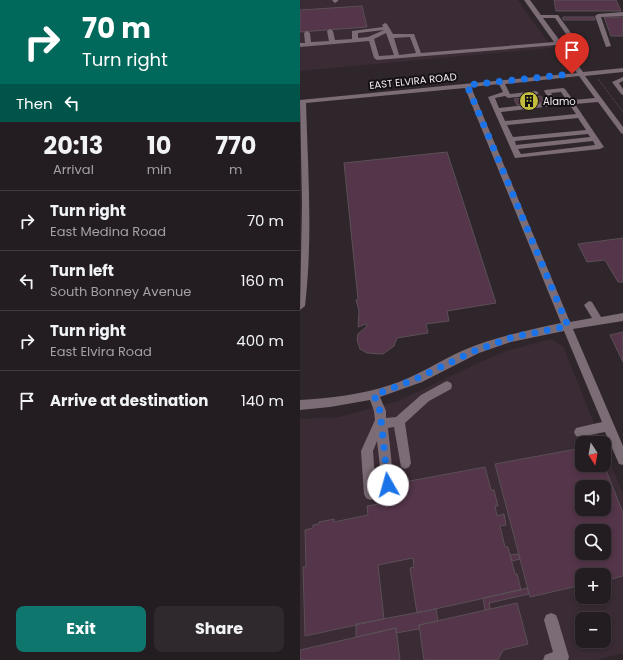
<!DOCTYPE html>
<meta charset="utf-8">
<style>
:root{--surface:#231c20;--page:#2f292d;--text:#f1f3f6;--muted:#a3a1a5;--line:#403a3e;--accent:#0f766e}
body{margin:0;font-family:Poppins,sans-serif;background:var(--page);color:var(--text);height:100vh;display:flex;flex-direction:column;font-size:15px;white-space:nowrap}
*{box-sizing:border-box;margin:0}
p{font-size:13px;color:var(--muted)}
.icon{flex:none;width:22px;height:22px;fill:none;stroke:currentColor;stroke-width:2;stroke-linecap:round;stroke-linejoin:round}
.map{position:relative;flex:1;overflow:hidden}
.panel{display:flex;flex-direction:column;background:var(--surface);width:300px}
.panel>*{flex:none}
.hud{background:#00695c;color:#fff;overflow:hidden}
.needle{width:26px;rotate:169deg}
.fabs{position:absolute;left:275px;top:436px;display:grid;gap:8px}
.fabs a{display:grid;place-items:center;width:36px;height:36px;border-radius:8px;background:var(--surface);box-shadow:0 2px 6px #0003,0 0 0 1px var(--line);font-size:20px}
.pin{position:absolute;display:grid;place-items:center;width:34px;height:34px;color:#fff;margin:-41px -17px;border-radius:50% 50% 50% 0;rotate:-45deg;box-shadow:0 0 4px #0007}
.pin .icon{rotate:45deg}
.me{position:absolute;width:44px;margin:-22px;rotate:353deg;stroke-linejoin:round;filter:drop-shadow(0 0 3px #0008)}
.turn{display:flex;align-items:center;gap:14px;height:84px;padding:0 16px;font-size:18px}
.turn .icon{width:52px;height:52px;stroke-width:2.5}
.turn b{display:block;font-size:28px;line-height:34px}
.then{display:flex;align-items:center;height:38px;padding:0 16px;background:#0003;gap:8px;font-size:15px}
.eta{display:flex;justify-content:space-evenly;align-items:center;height:68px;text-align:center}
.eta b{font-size:24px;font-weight:700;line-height:28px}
.cta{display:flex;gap:8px;margin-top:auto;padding:8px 16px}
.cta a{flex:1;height:46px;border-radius:8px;background:var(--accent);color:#fff;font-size:16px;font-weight:700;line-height:46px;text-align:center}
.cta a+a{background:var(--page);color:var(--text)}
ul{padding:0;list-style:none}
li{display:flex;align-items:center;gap:12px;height:60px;padding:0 16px;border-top:1px solid var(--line)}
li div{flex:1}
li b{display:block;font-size:15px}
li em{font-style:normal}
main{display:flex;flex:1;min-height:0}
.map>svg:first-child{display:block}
</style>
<main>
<section class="panel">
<div class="hud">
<div class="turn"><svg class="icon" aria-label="right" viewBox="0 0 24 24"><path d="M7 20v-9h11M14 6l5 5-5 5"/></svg><div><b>70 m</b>Turn right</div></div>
<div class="then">Then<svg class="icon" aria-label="left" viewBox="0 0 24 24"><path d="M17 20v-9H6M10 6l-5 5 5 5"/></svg></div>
</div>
<div class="eta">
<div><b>20:13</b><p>Arrival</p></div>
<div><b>10</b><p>min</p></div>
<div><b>770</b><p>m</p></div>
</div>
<ul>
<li><svg class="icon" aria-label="right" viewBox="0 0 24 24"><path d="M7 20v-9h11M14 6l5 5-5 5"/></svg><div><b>Turn right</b><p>East Medina Road</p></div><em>70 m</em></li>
<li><svg class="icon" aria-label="left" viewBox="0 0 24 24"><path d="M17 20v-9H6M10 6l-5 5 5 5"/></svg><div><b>Turn left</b><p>South Bonney Avenue</p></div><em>160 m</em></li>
<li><svg class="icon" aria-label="right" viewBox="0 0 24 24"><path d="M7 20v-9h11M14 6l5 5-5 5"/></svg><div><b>Turn right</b><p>East Elvira Road</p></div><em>400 m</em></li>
<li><svg class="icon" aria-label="arrive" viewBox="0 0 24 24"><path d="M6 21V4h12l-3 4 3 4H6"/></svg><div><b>Arrive at destination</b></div><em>140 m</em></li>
</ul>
<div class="cta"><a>Exit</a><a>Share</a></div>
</section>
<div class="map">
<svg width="323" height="660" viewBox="0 0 323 660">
<rect width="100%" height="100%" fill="#2f262b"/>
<path fill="#3a2b35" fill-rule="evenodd" d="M0,0H218L252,48L0,71Z
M250,339L263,346L302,443H282V465H304V447L323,494V653L297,660H0V419L39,417L98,401L180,362L206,351ZM282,487H304V509H282ZM282,531H304V553H282ZM282,575H304V597H282ZM282,619H304V641H282Z"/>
<path fill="#543549" stroke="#5a5056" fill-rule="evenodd" d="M254,0H316L321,11H256Z
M62,6L67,27L0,32V10Z
M263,17H294L295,20H263Z
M304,17H323V36H311Z
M241,96L244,102L217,105L214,99Z
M147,152L196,303L147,311L149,321L126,324L128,333L97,338L94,346L83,354L67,353L60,349L57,340L58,334L67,326L66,324L58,327L59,311L56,300L58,299L44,163Z
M323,238V282H318L305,260L287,262L278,244Z
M323,332V362L310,335Z
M282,448V465H304L323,513V576L304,581V575H282V585L230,597L195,464ZM282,487H304V509H282ZM282,531H304V553H282Z
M185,467L191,490H194L198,506H195L197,516L204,514L206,525L200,526L205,547H208L215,574H217L221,590L117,613L110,568L114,567L113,558L78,565L84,619L5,636L3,567H6L5,530L13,528V525L19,524V522L34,519V522L68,515L67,506L85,503L83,486Z
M218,554L220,559L212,561L210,555Z
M227,588L229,594L189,603L190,609L185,610L183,598Z
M217,603L228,644L203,650L198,660H124L119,625Z
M136,609L138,621L119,625V629L96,633V628L56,637V624Z
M96,628L100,660H0V650Z"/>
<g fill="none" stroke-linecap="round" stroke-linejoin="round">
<path stroke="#827a7e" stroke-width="1" stroke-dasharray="0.5 1.5" stroke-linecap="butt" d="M298,79L323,112"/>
<path fill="#7b6c75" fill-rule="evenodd" d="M32,0H38V1L35,3Z
M224,0H230L241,15H258L271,33L270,34H266L255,18H243L283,72L323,68V72L285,76L323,127V134L321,133L298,102L275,104L304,147L300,149L215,158L188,97L203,92L199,84L171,87L270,322L292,318L284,305L289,301L292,302L301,317L323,313V321L273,329L323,446V465L319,464L305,432L280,437L276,436L274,432L276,428L302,422L264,331L211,342L179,353L122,382L80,397L86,411V418L96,417L121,395L143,383L147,381L151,383L152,386L151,389L129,401L105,423L111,463L109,467L105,469L101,467L94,427L88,428L94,485L92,489L88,491L84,489L82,485L77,441L73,451L76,494L74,498L70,500L66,498L64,494L61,451L75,420L74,411L70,400L30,407L0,410V400C30,398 61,395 90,385C116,377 139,361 164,350C195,337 229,330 261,323L165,88L6,103C8,171 13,238 5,306L0,310L2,204L0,100L277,73L257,45L77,60L74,58L69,41L0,47V43H5L4,33L7,31L10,33L11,42L29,41L27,31L30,29L33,31L35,40L52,39V31L83,27L82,25L85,23L87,24L93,34H114L121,53L254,42ZM84,30L68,37L58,38V33ZM86,33L94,55L79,56L74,39ZM110,37L116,53L99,55L94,38ZM279,76L295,98L273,100L265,89L263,88L245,90L244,91L251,102L199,108L195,98L205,96L208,98L236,95L239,93L236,91L210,94L205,84ZM261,92L267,101L257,102L251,93ZM269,104L276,114L205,121L201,112ZM278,118L286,130L213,137L207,125ZM288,134L290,137L216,145L215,141ZM293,141L295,145L221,154L218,149Z
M323,12V16L301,17L311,46L306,47L295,16L298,14Z
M323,77V81L319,83L323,89V95L321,94L312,82Z
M251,613L256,615L258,620L269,657L268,660H243L245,655L253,652L244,620L246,615Z"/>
</g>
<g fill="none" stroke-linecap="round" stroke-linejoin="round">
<path stroke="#1a73e8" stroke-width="7" stroke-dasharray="0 12.6" d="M88,485L80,411L74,395L116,379L174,351L213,337L268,326L167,85L272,74"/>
</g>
<defs>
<symbol id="building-disc" viewBox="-11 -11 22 22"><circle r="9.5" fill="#c4bc3d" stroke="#141013"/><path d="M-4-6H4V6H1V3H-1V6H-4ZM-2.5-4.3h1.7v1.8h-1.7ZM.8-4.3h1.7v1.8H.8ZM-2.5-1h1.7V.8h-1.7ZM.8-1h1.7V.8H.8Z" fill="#111"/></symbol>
</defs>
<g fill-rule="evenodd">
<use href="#building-disc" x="218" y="90" width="22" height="22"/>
</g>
<g text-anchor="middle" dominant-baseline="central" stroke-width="4" stroke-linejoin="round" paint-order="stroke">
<g font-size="10" fill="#f6eff3" stroke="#141013">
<text transform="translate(113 81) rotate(-6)">EAST ELVIRA ROAD</text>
</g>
<g font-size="10" fill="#f6eff3" stroke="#141013" text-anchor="start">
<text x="243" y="101">Alamo</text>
</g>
</g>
</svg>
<div class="fabs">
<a><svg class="needle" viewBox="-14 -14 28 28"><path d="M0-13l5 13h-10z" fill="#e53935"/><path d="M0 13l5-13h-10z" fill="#a3a1a5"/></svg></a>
<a><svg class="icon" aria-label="sound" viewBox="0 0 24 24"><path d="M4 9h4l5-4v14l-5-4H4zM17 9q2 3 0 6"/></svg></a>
<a><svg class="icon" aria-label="search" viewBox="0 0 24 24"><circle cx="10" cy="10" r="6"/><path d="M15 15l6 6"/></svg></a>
<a>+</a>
<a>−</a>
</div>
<div class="pin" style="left:272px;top:74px;background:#d93025"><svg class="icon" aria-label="arrive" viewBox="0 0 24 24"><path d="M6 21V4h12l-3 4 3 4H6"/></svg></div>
<svg class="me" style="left:88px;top:485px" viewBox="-20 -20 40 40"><circle r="19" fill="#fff"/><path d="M0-13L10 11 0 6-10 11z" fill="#1a73e8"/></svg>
</div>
</main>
